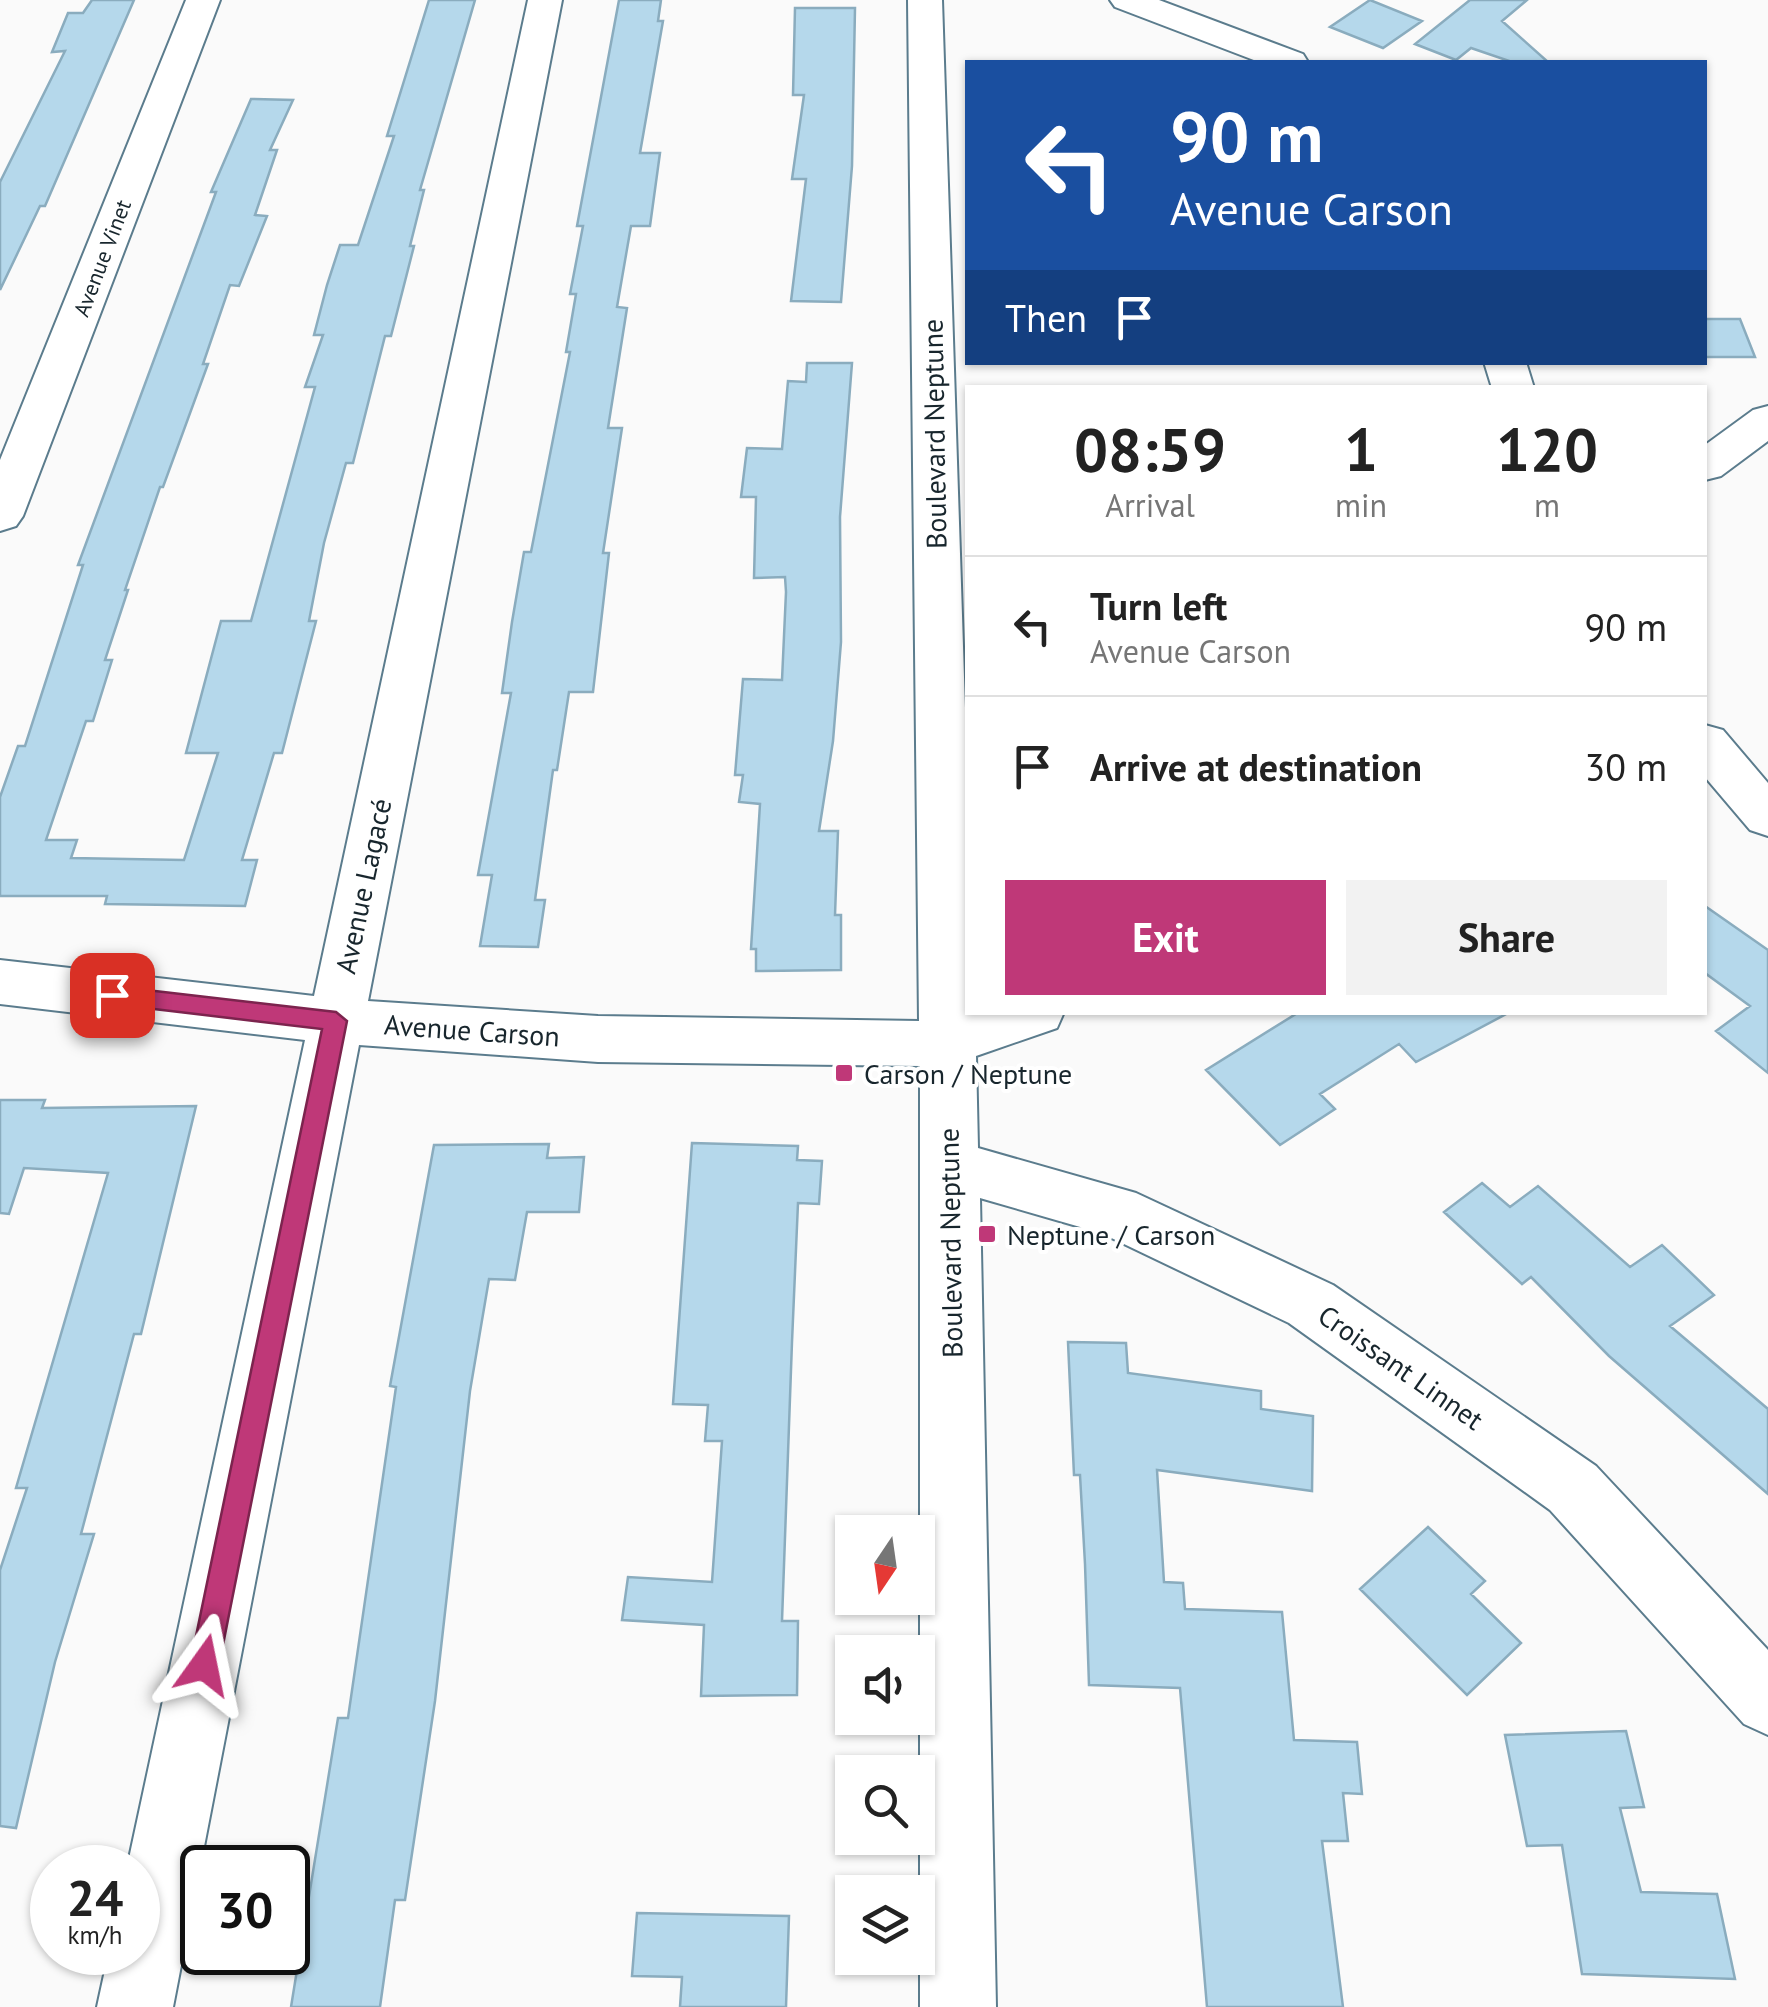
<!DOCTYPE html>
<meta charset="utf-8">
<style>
:root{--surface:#fff;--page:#f2f2f2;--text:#222;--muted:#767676;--line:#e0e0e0;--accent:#bf3878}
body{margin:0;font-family:"PT Sans",sans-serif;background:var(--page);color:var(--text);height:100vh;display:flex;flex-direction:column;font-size:38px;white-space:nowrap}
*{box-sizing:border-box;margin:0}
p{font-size:32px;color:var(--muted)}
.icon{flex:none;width:55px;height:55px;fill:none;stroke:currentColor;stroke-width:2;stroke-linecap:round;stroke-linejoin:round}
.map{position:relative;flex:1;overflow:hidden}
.panel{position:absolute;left:965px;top:385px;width:742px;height:630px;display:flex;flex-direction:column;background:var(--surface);border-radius:0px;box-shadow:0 2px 8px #0004}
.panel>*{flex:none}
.guide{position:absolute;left:965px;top:60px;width:742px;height:305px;border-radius:0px;box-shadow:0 2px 8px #0004;background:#1a4fa0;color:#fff;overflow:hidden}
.needle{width:65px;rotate:193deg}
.controls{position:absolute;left:835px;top:1515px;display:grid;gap:20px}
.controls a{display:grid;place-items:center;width:100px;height:100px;border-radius:0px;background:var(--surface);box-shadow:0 2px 8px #0004;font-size:50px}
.speed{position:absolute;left:30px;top:1845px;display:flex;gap:20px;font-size:50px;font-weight:700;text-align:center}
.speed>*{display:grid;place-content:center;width:130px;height:130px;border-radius:50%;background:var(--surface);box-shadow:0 2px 8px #0004;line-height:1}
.speed small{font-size:25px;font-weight:400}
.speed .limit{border:5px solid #111;border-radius:15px;background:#fff;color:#111}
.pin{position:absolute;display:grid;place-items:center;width:85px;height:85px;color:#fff;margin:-42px;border-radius:20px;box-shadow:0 5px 15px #0006}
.me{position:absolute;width:110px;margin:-55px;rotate:12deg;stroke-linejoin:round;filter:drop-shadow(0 0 8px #0008)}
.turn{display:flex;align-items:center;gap:35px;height:210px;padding:0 40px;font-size:45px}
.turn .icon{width:130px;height:130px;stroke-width:2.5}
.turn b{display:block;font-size:70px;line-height:85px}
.then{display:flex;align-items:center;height:95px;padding:0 40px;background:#0003;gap:20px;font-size:38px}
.eta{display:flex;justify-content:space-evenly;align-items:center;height:170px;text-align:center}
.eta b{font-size:60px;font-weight:600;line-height:70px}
.button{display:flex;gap:20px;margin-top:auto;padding:20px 40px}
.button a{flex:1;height:115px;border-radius:0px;background:var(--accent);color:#fff;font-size:40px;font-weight:600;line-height:115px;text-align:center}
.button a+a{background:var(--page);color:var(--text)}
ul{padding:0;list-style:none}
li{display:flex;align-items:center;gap:30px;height:140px;padding:0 40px;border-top:2px solid var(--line)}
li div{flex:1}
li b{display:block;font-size:38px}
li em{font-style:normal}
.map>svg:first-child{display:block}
</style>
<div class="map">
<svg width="1768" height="2007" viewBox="0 0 1768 2007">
<rect width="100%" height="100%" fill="#fafafa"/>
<path fill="#b5d8eb" stroke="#8aacbe" stroke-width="2.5" d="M92,0H134L45,206H40L0,290V182L65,51L52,52L68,13H83Z
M429,0H475L420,190H424L410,246H414L391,336H385L353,463H346L324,543L309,621H316L282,753H274L242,860H257L245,906L105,904L107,896H0V797L18,746H25L83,565H78L216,192H211L251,99L293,100L270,150H277L255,215L267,216L239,286L230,285L203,364H208L163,487H160L125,590H128L105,660H112L93,721H86L46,840H77L71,858L184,860L218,753H186L221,621H251L315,387H305L323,335H314L327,285L340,245H358L394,136H387Z
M619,0H661L658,21H663L640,153H660L650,226H631L617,307L627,308L608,428H622L603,553H609L593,692H569L557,770H553L535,900H545L538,947L480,946L492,875H478L511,693H502L512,622L524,552H531L570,352H566L576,294H570L583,226H577Z
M1370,0L1422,21L1383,48L1330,27Z
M1470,0H1527L1502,21L1548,62H1512L1471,48L1456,60L1415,44Z
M795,8H855L852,166L841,302L791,301L806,179H792L804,95H793Z
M1705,319H1740L1755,357H1705Z
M807,363H852L840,517L841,642L833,741L819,831H838L835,915H841V970L756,971V949H751L760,804L739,802L743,775H735L743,679L782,680L786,592L785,577L754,578L756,497H741L747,448L782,449L788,381L806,382Z
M1705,906L1768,950V1073L1716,1031L1750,1006L1705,973Z
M1299,1012H1510L1416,1062L1399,1044L1320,1094L1335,1109L1280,1145L1206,1070Z
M0,1100H45L42,1108L196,1106L141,1334H134L81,1534H94L55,1662L16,1828L0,1826V1570L27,1488H16L108,1173L24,1168L9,1214L0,1213Z
M692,1143L798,1146L797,1160L822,1161L819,1204L798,1203L792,1342L782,1621H798L797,1695L701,1696L704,1625L622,1620L628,1577L712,1582L722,1441H705L708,1405L673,1404Z
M549,1144L547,1158L584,1157L579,1212H527L515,1280L489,1279L470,1391L435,1701L405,1900H395L380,2007H291L338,1718H348L396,1387L390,1386L434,1145Z
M1482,1183L1510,1207L1538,1186L1630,1267L1662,1245L1714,1295L1670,1326L1768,1409V1494L1609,1356L1531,1277L1522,1284L1444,1212Z
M1068,1342L1126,1343L1128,1373L1261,1391V1409L1313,1416L1312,1491L1157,1470L1164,1582L1183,1583L1185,1609L1282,1612L1294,1740L1357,1742L1362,1794L1343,1793L1348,1841H1322L1343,2007H1207L1180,1688L1089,1685L1085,1564L1080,1475H1074Z
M1428,1527L1485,1581L1471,1594L1521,1643L1467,1695L1360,1589Z
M1626,1731L1644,1807L1620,1808L1641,1892L1717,1894L1735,1979L1582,1974L1562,1845L1527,1846L1505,1735Z
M637,1913L789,1916L786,2007H680L682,1977L632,1976Z"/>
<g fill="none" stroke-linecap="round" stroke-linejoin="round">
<defs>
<path id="minor" d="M186,0H220L23,516L16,526L0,531V460Z
M528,0H562L368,1001L598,1016L919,1021L908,0H942L968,800V1012H1064L1057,1028L976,1056L978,1148L1136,1193L1333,1285L1596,1466L1768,1650V1735L1744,1724L1550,1510L1289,1323L1101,1233L980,1198L996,2007H920V1066L598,1062L359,1045L173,2007H97L109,1952H138V1868H127L305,1040L0,1004V960L314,996Z
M1110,0H1159L1303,54L1308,62H1259L1115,7Z
M1484,362H1526L1534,388H1492Z
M1768,406V441L1721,476L1705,480V445L1753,410Z
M1705,725L1723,730L1768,783V836L1750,830L1705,777Z"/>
</defs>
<use href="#minor" stroke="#5b7c8d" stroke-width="4"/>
<use href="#minor" fill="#fff" fill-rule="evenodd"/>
</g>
<path fill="#bf3878" stroke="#7c244e" stroke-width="2.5" d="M112,986L336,1012L347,1021L219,1665L215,1675L204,1679L194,1675L190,1665L322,1029L112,1004L100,995Z"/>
<g fill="#bf3878" stroke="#fff" stroke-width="4">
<rect x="834" y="1063" width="20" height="20" rx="5"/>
<rect x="977" y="1224" width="20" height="20" rx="5"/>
</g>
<g text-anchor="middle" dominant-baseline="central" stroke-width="8" stroke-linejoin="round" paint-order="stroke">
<g font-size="22" fill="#18262d" stroke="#fff">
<text transform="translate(102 258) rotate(-69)">Avenue Vinet</text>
</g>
<g font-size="28" fill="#18262d" stroke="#fff">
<text transform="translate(934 434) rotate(-91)">Boulevard Neptune</text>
<text transform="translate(363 886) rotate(-78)">Avenue Lagacé</text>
<text transform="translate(472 1030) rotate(4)">Avenue Carson</text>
<text transform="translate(950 1243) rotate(-91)">Boulevard Neptune</text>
<text transform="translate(1401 1367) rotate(35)">Croissant Linnet</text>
</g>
<g font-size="28" fill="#18262d" stroke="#fff" text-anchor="start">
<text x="864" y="1073">Carson / Neptune</text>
<text x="1007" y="1234">Neptune / Carson</text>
</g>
</g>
</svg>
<div class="controls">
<a><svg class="needle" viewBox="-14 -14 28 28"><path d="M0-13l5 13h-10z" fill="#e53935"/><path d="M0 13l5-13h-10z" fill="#767676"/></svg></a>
<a><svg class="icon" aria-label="sound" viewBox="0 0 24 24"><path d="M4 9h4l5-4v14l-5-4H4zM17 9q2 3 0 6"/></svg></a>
<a><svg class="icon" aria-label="search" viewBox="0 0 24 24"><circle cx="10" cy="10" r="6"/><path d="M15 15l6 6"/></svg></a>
<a><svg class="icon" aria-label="layers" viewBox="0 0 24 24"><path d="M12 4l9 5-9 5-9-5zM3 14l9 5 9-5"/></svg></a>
</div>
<div class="speed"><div>24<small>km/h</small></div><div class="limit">30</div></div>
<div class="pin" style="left:112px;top:995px;background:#d93025"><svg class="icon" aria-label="arrive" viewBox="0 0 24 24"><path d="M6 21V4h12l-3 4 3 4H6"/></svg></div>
<svg class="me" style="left:204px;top:1665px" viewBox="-20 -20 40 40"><path d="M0-17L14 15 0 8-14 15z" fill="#bf3878" stroke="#fff" stroke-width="4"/></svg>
<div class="guide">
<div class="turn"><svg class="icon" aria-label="left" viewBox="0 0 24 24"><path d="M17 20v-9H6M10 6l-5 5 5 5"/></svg><div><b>90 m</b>Avenue Carson</div></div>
<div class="then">Then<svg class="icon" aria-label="arrive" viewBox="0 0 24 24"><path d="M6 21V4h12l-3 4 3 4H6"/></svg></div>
</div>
<section class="panel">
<div class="eta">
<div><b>08:59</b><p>Arrival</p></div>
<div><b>1</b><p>min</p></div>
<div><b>120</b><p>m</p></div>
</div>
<ul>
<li><svg class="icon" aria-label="left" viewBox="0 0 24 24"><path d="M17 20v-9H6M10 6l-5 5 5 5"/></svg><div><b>Turn left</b><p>Avenue Carson</p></div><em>90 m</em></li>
<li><svg class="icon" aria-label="arrive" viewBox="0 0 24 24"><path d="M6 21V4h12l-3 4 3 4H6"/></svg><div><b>Arrive at destination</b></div><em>30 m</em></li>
</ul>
<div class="button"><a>Exit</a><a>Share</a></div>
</section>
</div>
